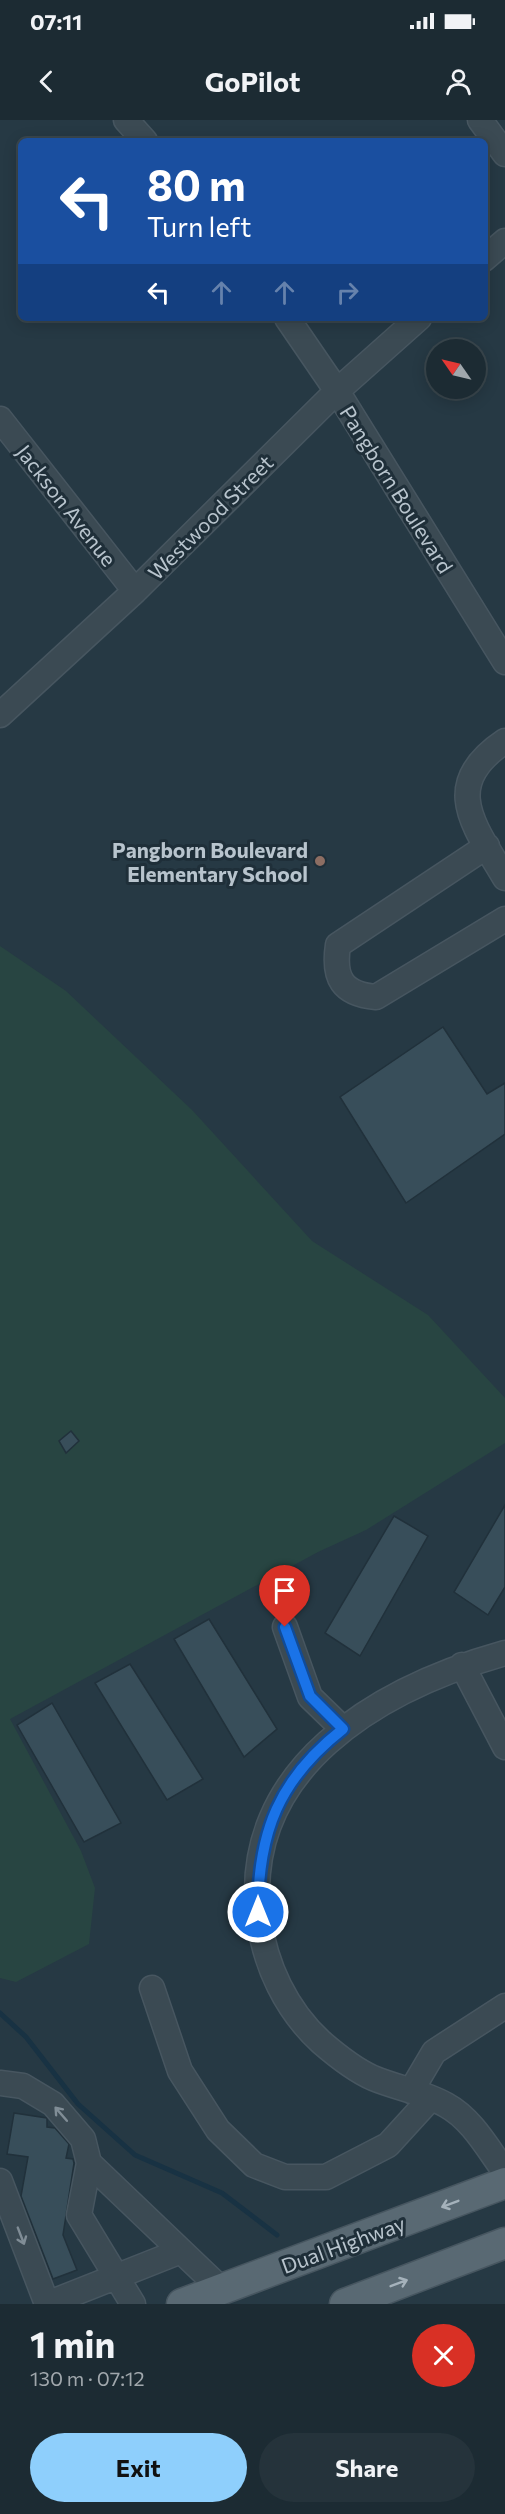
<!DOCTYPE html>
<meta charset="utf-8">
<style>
:root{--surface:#1c2b33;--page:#25333b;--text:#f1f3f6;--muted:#a0a7ac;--line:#3a474e;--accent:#8ecffc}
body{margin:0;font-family:Commissioner,sans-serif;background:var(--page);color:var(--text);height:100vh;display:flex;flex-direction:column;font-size:22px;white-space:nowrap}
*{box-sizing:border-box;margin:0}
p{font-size:20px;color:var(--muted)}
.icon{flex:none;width:33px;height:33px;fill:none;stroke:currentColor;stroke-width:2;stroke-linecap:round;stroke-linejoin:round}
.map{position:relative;height:2184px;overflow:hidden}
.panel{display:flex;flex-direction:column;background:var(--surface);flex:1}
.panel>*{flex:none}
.hud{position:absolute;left:18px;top:18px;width:470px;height:183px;border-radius:9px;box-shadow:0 3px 15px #0003,0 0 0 2px var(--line);background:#1a4fa0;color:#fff;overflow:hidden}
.needle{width:39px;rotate:304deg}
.fabs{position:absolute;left:426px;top:219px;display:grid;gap:12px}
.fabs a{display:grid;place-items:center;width:60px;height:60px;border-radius:50%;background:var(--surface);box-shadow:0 3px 15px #0003,0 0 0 2px var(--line);font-size:30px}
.pin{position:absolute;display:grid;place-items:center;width:51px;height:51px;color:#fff;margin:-62px -26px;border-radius:50% 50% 50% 0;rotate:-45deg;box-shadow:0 0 6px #0007}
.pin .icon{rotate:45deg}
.me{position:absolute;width:66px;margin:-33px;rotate:0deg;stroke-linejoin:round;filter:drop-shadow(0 0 4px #0008)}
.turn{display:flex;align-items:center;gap:21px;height:126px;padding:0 30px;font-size:27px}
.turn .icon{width:78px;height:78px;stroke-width:2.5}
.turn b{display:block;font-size:42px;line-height:51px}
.lanes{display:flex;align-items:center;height:57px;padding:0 30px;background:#0003;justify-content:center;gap:30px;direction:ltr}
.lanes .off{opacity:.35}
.round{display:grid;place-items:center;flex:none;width:63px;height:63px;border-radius:32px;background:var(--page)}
.summary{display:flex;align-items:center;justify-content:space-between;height:102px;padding:0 30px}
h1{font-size:36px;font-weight:700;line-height:45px}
.button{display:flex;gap:12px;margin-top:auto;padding:12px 30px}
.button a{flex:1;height:69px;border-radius:36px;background:var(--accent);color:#111;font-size:24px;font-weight:700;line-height:69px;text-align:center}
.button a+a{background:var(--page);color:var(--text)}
.status{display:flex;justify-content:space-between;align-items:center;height:42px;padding:0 30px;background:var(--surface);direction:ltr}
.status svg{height:16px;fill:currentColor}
header{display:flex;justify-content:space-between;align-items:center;height:78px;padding:0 30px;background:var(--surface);font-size:27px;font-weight:700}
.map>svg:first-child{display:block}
</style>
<div class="status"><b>07:11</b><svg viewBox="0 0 49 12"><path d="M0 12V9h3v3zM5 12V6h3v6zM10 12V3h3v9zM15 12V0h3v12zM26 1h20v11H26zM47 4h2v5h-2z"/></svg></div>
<header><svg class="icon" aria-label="back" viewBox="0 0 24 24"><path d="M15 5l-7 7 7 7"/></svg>GoPilot<svg class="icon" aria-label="person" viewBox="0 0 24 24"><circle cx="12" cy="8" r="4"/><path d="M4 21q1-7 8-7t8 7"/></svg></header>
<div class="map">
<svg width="505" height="2184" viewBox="0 0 505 2184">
<rect width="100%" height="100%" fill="#263944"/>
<path fill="#284542" d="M0,826L66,871L192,990L312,1121L428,1195L505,1278V1323L366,1410L318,1432L10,1599L81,1731L95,1768L89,1824L16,1862L0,1858Z"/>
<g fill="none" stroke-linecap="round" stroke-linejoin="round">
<path stroke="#183243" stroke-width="5" d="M0,1893L26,1917L78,1984L135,2035L222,2073L277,2115"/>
</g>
<path fill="#384e5a" stroke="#21313b" stroke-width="1.5" d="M443,907L487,974L505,963V1014L406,1083L340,977Z
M71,1311L79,1321L66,1333L59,1321Z
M505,1385V1467L488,1495L454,1472Z
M394,1396L428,1416L360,1536L325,1513Z
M209,1499L277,1609L244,1637L174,1519Z
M130,1544L203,1659L167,1680L95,1563Z
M52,1583L121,1703L84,1722L17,1605Z
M14,1993L47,1998V2007L55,2008L69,2024L66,2038L73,2039L74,2043L63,2115L77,2150L53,2159L21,2076L28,2037L7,2034Z"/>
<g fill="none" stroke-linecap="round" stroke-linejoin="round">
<defs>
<path id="minor" d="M126,0L145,21
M480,0L505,34
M484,139L505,121
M287,198L337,271L505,542
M0,299L135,471
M0,595L135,471L337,271L419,198
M505,621C439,665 474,705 505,758
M487,726L338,825C333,858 342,874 376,877L505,799
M285,1507L310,1577L343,1609
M505,1533C380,1568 239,1648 259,1799C265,1845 286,1890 321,1922C336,1935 355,1950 373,1958C397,1968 423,1972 446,1985C472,1999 488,2029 505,2052
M462,1545L505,1627
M152,1868L180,1951L218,2010L254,2045L285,2057H326L388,2025L430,1979
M0,1963L23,1966L53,1984L83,2019L89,2043L79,2095L133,2184
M411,1971L434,1932L505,1886
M89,2043L220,2168
M0,2061L47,2184
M47,2184L181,2131"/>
<path id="major" d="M182,2184L505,2063
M345,2184L505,2123"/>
</defs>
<use href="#minor" stroke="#475660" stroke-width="27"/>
<use href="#major" stroke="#475660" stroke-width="33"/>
<use href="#minor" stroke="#3b4a53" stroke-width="24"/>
<use href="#major" stroke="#596973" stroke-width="30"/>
</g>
<defs><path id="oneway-shaft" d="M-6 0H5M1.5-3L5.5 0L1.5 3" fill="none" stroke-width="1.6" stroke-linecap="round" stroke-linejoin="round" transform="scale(1.5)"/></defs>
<g stroke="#808d96">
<use href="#oneway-shaft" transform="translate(61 1994) rotate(-131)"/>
<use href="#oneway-shaft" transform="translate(21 2116) rotate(69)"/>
</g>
<g stroke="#a5b2bb">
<use href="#oneway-shaft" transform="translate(450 2084) rotate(159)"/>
<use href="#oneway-shaft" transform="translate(399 2163) rotate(-21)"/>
</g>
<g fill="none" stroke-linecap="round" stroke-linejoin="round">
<defs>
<path id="route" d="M258,1792C258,1712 279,1659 343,1609L310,1576L285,1507"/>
</defs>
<use href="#route" stroke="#114b97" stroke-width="15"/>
<use href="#route" stroke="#1a73e8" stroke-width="10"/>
</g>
<circle fill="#8d6e63" stroke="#1f2f39" stroke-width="2" cx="320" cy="741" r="6"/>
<g text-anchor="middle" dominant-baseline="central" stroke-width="6" stroke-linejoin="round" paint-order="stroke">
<g font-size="21" fill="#b8c4cd" stroke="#1f2f39">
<text transform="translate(397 369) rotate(58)">Pangborn Boulevard</text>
<text transform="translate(67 385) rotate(52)">Jackson Avenue</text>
<text transform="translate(210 397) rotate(-45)">Westwood Street</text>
<text transform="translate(343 2124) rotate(-20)">Dual Highway</text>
</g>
<g font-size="21" font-weight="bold" fill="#b8c4cd" stroke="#1f2f39" text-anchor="end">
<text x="308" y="729">Pangborn Boulevard<tspan x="308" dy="24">Elementary School</tspan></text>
</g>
</g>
</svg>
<div class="fabs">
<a><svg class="needle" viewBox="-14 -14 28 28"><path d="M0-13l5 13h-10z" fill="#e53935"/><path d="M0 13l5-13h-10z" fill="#a0a7ac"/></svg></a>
</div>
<div class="pin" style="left:285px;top:1507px;background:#d93025"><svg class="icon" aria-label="arrive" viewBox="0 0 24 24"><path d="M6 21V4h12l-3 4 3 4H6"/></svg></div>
<svg class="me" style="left:258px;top:1792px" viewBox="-20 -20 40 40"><circle r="17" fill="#1a73e8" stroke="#fff" stroke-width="3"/><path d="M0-11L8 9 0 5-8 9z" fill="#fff"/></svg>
<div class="hud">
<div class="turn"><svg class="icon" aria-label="left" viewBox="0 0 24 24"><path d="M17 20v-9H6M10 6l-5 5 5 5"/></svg><div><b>80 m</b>Turn left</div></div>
<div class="lanes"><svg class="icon" aria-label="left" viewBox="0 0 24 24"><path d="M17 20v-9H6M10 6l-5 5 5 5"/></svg><svg class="icon off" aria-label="ahead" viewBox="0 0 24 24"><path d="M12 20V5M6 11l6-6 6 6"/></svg><svg class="icon off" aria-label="ahead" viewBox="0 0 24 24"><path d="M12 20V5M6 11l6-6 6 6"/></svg><svg class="icon off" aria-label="right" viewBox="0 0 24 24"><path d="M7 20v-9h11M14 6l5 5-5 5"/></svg></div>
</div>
</div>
<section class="panel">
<div class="summary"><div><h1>1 min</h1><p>130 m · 07:12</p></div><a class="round" style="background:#d93025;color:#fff"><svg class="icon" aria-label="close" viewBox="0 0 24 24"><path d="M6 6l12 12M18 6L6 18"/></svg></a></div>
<div class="button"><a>Exit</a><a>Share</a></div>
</section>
